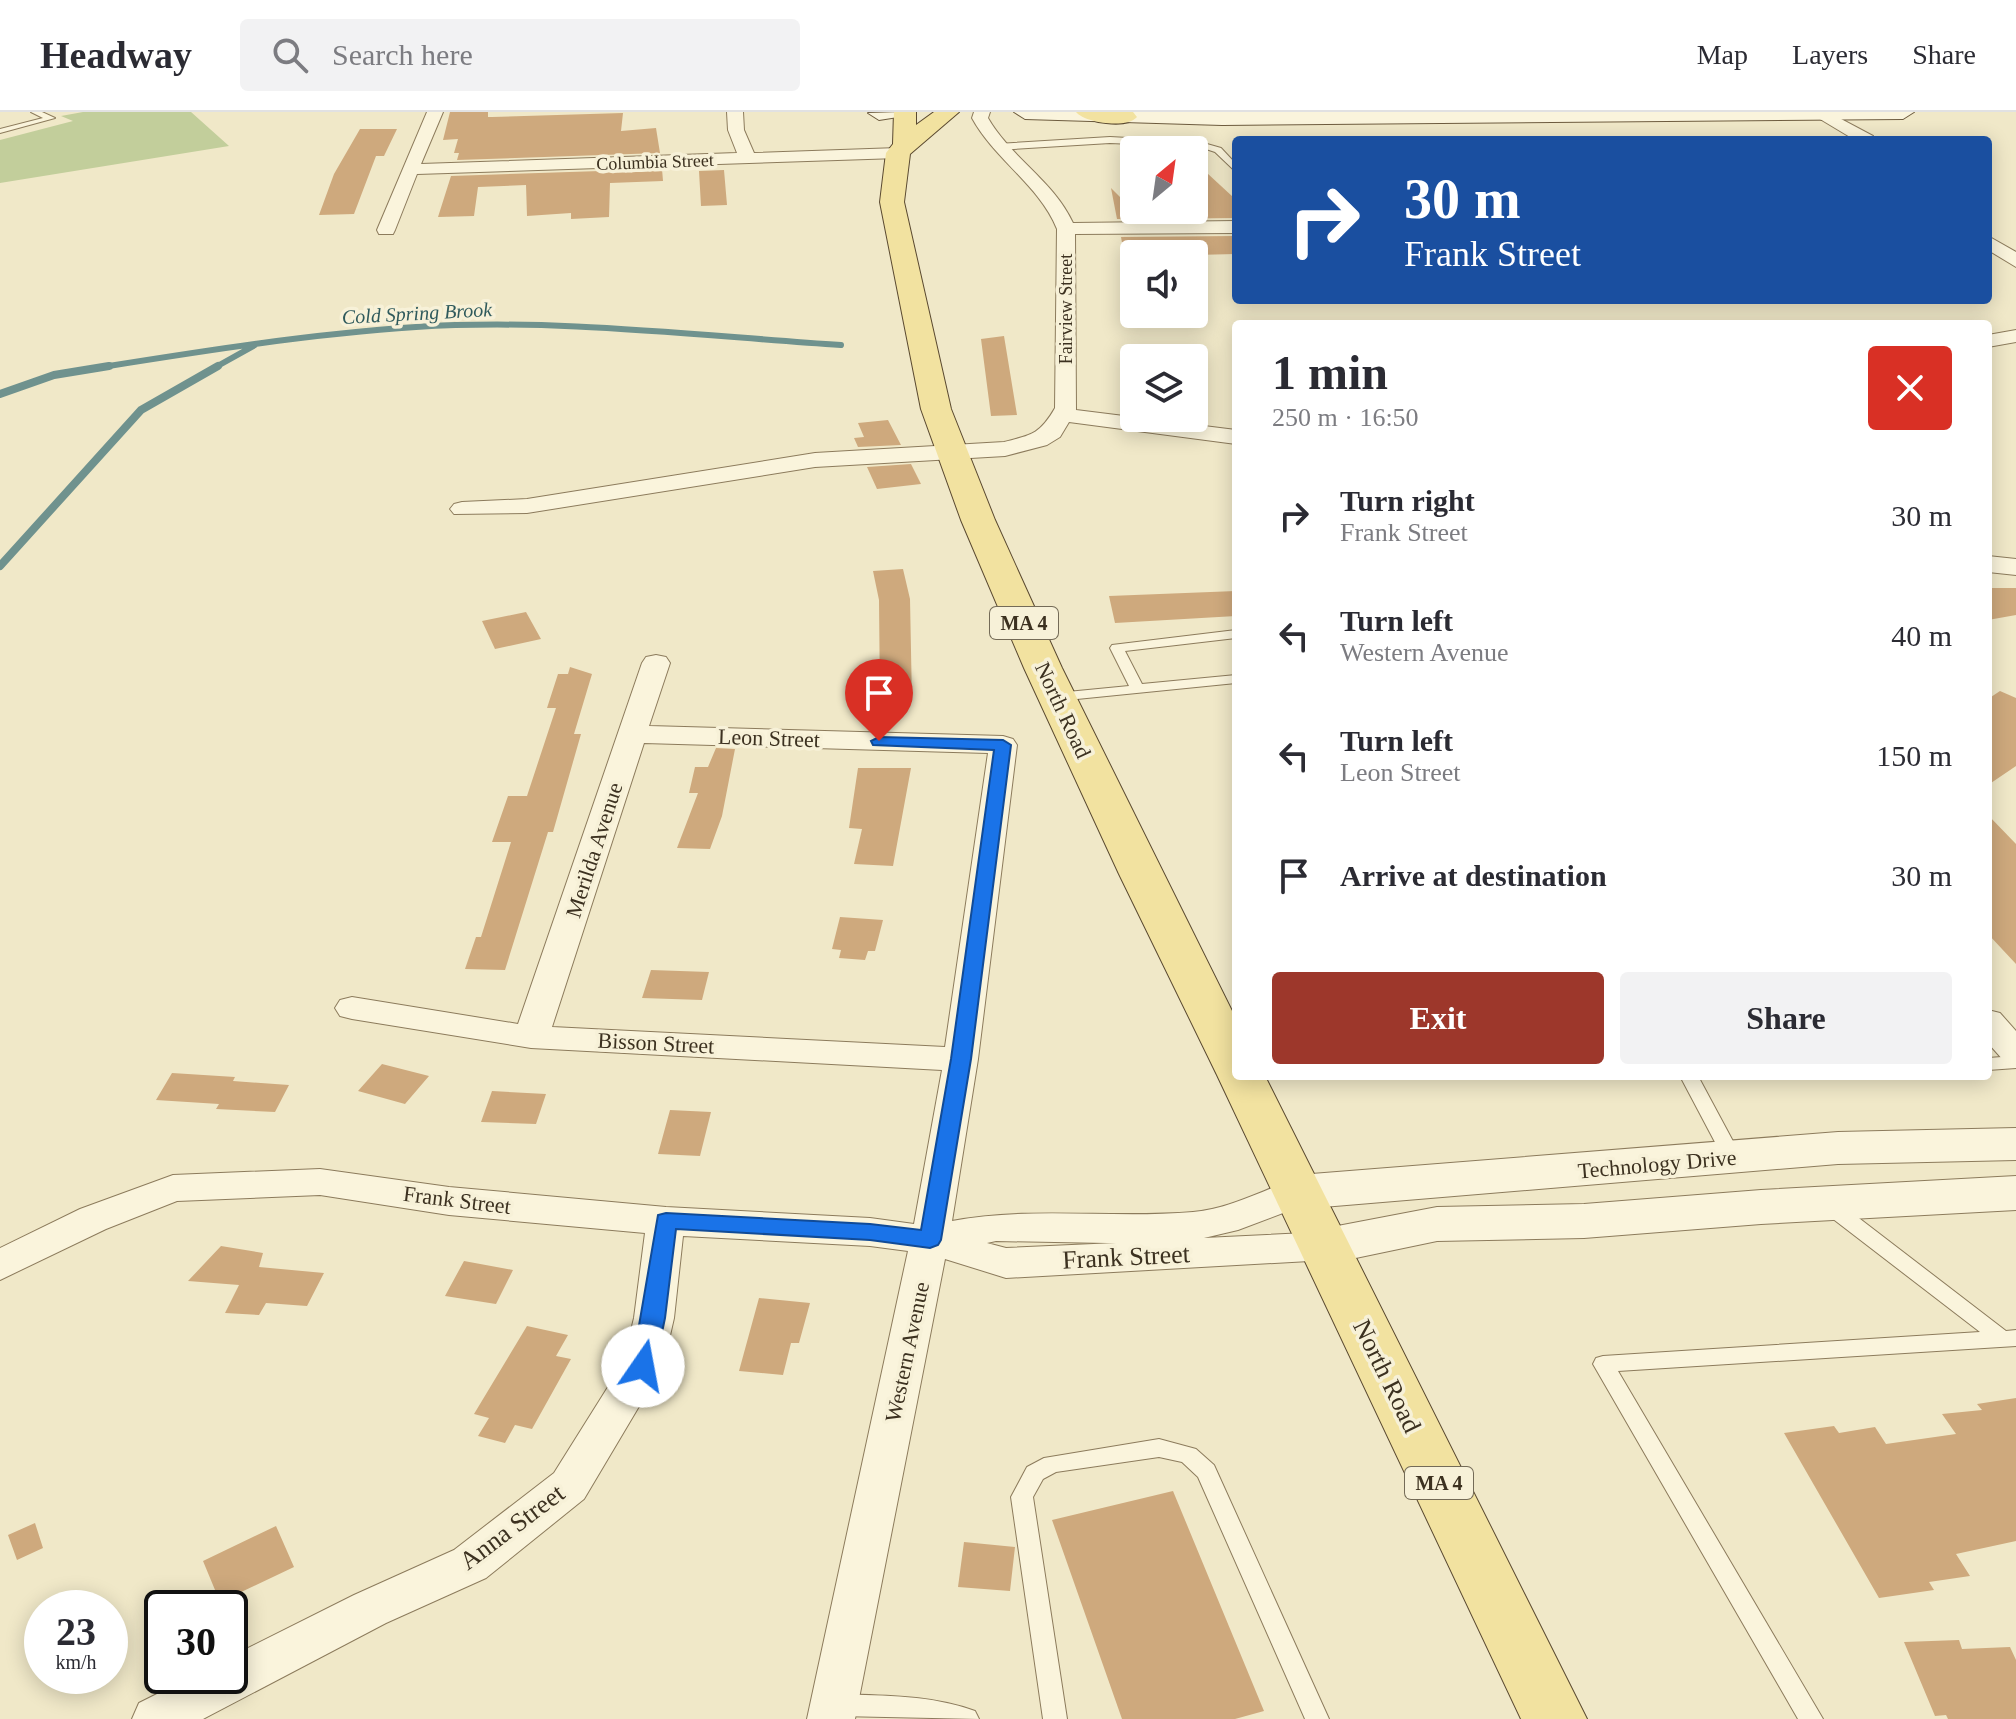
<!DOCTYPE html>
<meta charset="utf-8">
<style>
:root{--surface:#fff;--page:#f2f2f3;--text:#2b2b33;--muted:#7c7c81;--line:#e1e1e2;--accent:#9d372b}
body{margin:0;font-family:"Times New Roman",serif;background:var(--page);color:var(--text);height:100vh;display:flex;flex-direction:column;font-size:30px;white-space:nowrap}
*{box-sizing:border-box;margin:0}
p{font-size:26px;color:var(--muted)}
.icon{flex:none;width:44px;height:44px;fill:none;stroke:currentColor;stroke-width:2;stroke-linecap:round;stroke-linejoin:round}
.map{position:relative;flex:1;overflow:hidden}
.details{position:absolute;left:1232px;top:208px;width:760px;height:760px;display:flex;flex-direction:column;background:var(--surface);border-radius:8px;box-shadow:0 4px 20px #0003}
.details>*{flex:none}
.banner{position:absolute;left:1232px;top:24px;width:760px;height:168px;border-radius:8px;box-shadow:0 4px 20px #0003;background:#1a4fa0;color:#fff;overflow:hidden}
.needle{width:52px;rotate:29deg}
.tools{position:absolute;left:1120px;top:24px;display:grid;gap:16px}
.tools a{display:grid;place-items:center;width:88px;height:88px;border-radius:8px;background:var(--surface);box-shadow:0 4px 20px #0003;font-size:40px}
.speed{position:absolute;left:24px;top:1478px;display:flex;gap:16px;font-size:40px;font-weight:700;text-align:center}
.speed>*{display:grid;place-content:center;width:104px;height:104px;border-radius:50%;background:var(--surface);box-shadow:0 4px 20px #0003;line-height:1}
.speed small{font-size:20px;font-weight:400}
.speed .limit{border:4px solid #111;border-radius:12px;background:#fff;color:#111}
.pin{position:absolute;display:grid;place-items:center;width:68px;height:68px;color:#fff;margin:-82px -34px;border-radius:50% 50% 50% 0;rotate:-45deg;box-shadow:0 0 8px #0007}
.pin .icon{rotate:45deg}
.me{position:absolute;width:88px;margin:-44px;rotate:12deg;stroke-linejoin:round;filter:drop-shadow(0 0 6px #0008)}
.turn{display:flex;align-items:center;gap:28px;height:168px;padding:0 40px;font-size:36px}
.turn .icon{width:104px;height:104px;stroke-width:2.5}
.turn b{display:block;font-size:56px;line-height:68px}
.round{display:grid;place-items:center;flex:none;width:84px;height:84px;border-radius:8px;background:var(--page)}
.overview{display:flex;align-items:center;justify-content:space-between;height:136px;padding:0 40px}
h1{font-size:48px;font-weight:600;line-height:60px}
.button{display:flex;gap:16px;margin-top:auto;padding:16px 40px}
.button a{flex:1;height:92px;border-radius:8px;background:var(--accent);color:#fff;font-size:32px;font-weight:600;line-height:92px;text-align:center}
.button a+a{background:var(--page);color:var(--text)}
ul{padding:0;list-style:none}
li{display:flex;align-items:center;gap:24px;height:120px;padding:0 40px}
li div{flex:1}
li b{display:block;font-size:30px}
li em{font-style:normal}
header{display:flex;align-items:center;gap:48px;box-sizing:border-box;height:112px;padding:0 40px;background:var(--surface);border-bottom:2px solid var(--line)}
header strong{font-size:38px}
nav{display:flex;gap:44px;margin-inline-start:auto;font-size:28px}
.search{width:560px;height:72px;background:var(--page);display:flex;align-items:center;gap:20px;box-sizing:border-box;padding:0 28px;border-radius:8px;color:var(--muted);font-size:30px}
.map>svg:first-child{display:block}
</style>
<header>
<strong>Headway</strong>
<div class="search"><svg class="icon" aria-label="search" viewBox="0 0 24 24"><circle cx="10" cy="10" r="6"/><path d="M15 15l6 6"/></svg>Search here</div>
<nav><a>Map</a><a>Layers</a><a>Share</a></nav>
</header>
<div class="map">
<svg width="2016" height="1607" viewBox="0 0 2016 1607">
<rect width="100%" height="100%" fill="#f0e8c8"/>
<path fill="#c2ce9b" d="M83,0H191L229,34L0,71V28L73,9L61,4Z"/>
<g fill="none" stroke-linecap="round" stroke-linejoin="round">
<path stroke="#6f928e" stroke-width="6" d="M96,256C203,239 309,222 416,215C557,206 701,224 841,233
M214,256L255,233"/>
<path stroke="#6f928e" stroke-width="8" d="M0,282L54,263L109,254
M0,454L141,298L218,254"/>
</g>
<path fill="#cea97d" d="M450,0H488V5H492L623,1L621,19L656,16L660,41L457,48L459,41H454L458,27L443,28Z
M360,17H397L384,44H376L354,102L319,103L334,62Z
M1194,49L1233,85L1236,106L1147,107L1145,98H1203L1194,70Z
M662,57L663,69L610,71L609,105L571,107V101L527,104L526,73L478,75L474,104L438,105L451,64Z
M724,58L727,93L701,94L699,59Z
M1111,76L1142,107H1117Z
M1236,124V142L1194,143L1124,142L1121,125Z
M1004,224L1017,303L991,304L981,227Z
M888,308L901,333L858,335L854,326L864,325L858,311Z
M911,352L921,372L877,377L867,355Z
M903,457L910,487L912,590L880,591L879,488L873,459Z
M1988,476H2016V503L1988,508Z
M1236,479V504L1115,511L1109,484Z
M526,500L541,527L495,537L482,509Z
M570,555L592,562L574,622H581L553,720H548L505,858L465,857L476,825H481L511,730H492L508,684H527L556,596H547L558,562H568Z
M2000,579L2016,586V654L1988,673V587Z
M716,636L735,637L722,704L710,737L677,736L698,681H689L695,655H708Z
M858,656H911L893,754L854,752L862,717L849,716Z
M1988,703L2016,732V852L1988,822Z
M840,805L883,808L875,839H868L865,848L839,846L841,838L832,837Z
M651,858L709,860L702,888L642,886Z
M382,952L429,964L405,992L358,979Z
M172,961L235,965L233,969L289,973L275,1000L216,997L219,992L156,988Z
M492,979L546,982L536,1012L481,1010Z
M670,998L711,1000L700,1044L658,1042Z
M221,1134L263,1141L259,1155L324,1161L307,1194L266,1191L259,1203L225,1201L239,1173L188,1169Z
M464,1149L513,1158L496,1192L445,1184Z
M759,1186L810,1191L799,1231H791L783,1263L739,1259Z
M527,1214L568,1223L556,1244L571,1247L532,1317L515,1313L505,1331L478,1324L489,1306L474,1302Z
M2016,1286V1429L1956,1442L1970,1464L1929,1470L1934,1478L1879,1486L1784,1321L1834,1314L1839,1321L1875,1315L1886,1332L1956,1322L1942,1302L1982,1298L1977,1292Z
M1173,1379L1264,1599L1235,1607H1122L1052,1408Z
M35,1411L43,1436L17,1448L8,1423Z
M276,1414L294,1455L220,1490L203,1449Z
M964,1430L1015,1435L1010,1479L958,1475Z
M1959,1528L1962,1537L2010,1535L2016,1548V1607H1948L1946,1603L1935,1604L1904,1530Z"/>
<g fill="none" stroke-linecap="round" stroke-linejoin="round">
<defs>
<path id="service" d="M31,0H42L55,6L0,21V17L43,6Z
M1110,25L1200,30L1221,36L1236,52V60L1215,40L1200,35L1110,31L997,38L993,35L997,32Z
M1236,518V526L1125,539L1142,572L1236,563V571L1057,589L1050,585L1057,581L1129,574L1110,536L1112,533Z
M2016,944V956L1988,958V946Z
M1680,964H1698L1742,1046L1740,1051H1726Z
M1831,1088L1838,1090L2006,1219L2016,1218V1234L1618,1259L1823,1607H1798L1593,1252L1596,1246L1603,1244L1980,1220L1824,1100L1822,1095L1824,1090Z
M1159,1327L1196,1337L1214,1353L1329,1607H1305L1198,1365L1182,1350L1159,1345L1056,1360L1043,1367L1033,1385L1067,1607H1043L1011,1385L1027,1355L1044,1346Z
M839,1582C885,1584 932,1583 975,1599L979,1607L839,1604L831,1601L827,1593L831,1585Z"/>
<path id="minor" d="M427,0H443L421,52L737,41L728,18L727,0H743L744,18L754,41L898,36L906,41L898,46L417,62L395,118L393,122H379L377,118Z
M974,0H990L988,6C1011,46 1054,69 1073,111L1236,109V121L1075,122L1076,298L1236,318V332L1069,310L1060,325L1047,333L1005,344L815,355L527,401L454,402L450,397L454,392L462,390L527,387L815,341L1004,330C1032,323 1040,322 1055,296L1057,117C1039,73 995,48 972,6Z
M1828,0L1873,24L1875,28H1855L1810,1Z
M1988,124L2016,140V155L1988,138Z
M2016,218V230L1988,235V223Z
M1988,444L2016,447V463L1988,460Z
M656,543L666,545L670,551L649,614L1003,624L1013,627L1017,633L978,947L952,1109C1032,1094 1112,1107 1193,1100C1230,1097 1264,1077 1299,1066L1312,1070L1318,1080L1312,1090L1238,1118L1204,1126L1327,1120L1341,1124L1346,1134L1341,1144L1327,1148L1006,1166L945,1147L855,1607H807L908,1139L870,1134L683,1124L674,1206L663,1254L584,1387L486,1466L386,1511L203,1607H132L139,1591L193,1564H230V1545L354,1483L454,1438L554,1361L623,1251L634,1206L645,1121L449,1103L320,1083L177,1089L106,1117L0,1168V1136L80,1097L173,1063L320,1057L449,1075L666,1095L870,1106L914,1112L942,958L531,936L352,907L340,904L335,896L340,888L352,885L518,912L642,551L646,545ZM644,631L988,641L945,935L552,915ZM996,1129L1107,1131H1116L1006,1136L987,1131Z
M1988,898L2000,901L2016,919V953L2004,949L1988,931Z"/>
<path id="tertiary" d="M2016,1016V1048L1838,1052L1299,1097L1282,1092L1276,1080L1282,1068L1299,1063L1838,1020Z
M2016,1064V1098L1761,1112L1584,1126L1437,1129L1327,1152L1310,1147L1303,1134L1310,1121L1327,1116L1437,1095L1584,1092L1761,1078Z"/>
<path id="secondary" d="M901,0L898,5L879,8L868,1Z
M1014,0H1914L1903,7L1222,13L1025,7Z"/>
<path id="primary" d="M894,0H916V13L934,0H959L910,42L904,90L951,297L995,408L1062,556L1236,907V964H1265L1587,1607H1521L1217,963L1119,762L1024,556L961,408L921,297L880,90L886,41L893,32Z
M1076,0H1133L1137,5C1127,17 1085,11 1076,0Z"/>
</defs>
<use href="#service" stroke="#8c7b5c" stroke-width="2"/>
<use href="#minor" stroke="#8c7b5c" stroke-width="2"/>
<use href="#tertiary" stroke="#8c7b5c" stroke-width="2"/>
<use href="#secondary" stroke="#6e5c3f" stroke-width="2"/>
<use href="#primary" stroke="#5a4930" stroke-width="2"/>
<use href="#service" fill="#faf4dc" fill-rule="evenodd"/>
<use href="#minor" fill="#faf4dc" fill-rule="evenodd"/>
<use href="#tertiary" fill="#faf4dc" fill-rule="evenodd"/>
<use href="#secondary" fill="#faf4dc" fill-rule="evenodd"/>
<use href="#primary" fill="#f2e2a0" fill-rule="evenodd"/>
</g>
<path fill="#1a73e8" stroke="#114b97" stroke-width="2" d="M879,625L1003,628L1011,633L971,947L941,1128L938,1133L930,1136L870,1128L676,1117L665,1206L655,1254L651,1260L643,1263L635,1260L632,1254L658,1103L666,1101L870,1112L921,1118L951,947L994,638L873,633L871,629Z"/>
<g text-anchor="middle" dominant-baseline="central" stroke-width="7" stroke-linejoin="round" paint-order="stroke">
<g font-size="18" fill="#3c3120" stroke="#f7f1d8">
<text transform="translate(655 50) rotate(-2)">Columbia Street</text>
<text transform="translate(1066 197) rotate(-90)">Fairview Street</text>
</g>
<g font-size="20" font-style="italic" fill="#2f5a5c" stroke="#f7f1d8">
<text transform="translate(417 201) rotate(-3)">Cold Spring Brook</text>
</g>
<g fill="#f7f1d8" stroke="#746b57" stroke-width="2">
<rect x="990" y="495" width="68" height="32" rx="6"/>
<rect x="1405" y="1355" width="68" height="32" rx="6"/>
</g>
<g font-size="20" font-weight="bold" fill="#3c3120">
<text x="1024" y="511">MA 4</text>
<text x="1439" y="1371">MA 4</text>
</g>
<g font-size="22" fill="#3c3120" stroke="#f7f1d8">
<text transform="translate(1063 598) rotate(65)">North Road</text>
<text transform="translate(769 626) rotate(2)">Leon Street</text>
<text transform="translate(594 738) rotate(-72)">Merilda Avenue</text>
<text transform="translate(656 931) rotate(3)">Bisson Street</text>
<text transform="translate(1657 1052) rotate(-5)">Technology Drive</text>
<text transform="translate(457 1088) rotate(7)">Frank Street</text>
<text transform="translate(907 1240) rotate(-78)">Western Avenue</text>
</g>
<g font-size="26" fill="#3c3120" stroke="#f7f1d8">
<text transform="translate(1126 1145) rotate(-3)">Frank Street</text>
<text transform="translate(1387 1264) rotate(64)">North Road</text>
<text transform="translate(512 1415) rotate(-37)">Anna Street</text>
</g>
</g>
</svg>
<div class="tools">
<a><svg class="needle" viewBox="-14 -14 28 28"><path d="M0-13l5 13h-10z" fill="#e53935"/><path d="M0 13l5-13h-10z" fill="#7c7c81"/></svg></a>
<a><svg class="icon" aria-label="sound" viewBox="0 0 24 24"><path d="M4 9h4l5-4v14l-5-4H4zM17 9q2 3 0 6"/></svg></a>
<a><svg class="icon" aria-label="layers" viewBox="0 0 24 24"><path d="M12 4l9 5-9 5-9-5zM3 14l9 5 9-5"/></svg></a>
</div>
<div class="speed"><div>23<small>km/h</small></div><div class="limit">30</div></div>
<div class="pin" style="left:879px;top:629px;background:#d93025"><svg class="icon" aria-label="arrive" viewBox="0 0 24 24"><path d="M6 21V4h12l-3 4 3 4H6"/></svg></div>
<svg class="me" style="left:643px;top:1254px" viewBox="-20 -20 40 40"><circle r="19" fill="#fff"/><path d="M0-13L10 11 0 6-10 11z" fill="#1a73e8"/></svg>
<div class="banner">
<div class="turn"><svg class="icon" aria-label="right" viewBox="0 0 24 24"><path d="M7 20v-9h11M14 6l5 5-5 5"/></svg><div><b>30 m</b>Frank Street</div></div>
</div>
<section class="details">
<div class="overview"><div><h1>1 min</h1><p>250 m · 16:50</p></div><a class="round" style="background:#d93025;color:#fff"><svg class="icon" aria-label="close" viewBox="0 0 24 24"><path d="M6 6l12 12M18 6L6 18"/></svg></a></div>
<ul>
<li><svg class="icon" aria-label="right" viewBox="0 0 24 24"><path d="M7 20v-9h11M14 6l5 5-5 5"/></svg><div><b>Turn right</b><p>Frank Street</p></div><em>30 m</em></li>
<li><svg class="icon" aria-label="left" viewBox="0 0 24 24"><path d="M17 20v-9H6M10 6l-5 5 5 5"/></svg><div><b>Turn left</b><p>Western Avenue</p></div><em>40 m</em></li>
<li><svg class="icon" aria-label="left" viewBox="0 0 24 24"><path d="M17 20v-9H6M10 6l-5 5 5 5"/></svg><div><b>Turn left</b><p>Leon Street</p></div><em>150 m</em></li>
<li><svg class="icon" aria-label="arrive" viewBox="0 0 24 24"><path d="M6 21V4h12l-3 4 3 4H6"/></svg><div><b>Arrive at destination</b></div><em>30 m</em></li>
</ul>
<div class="button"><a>Exit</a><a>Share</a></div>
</section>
</div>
